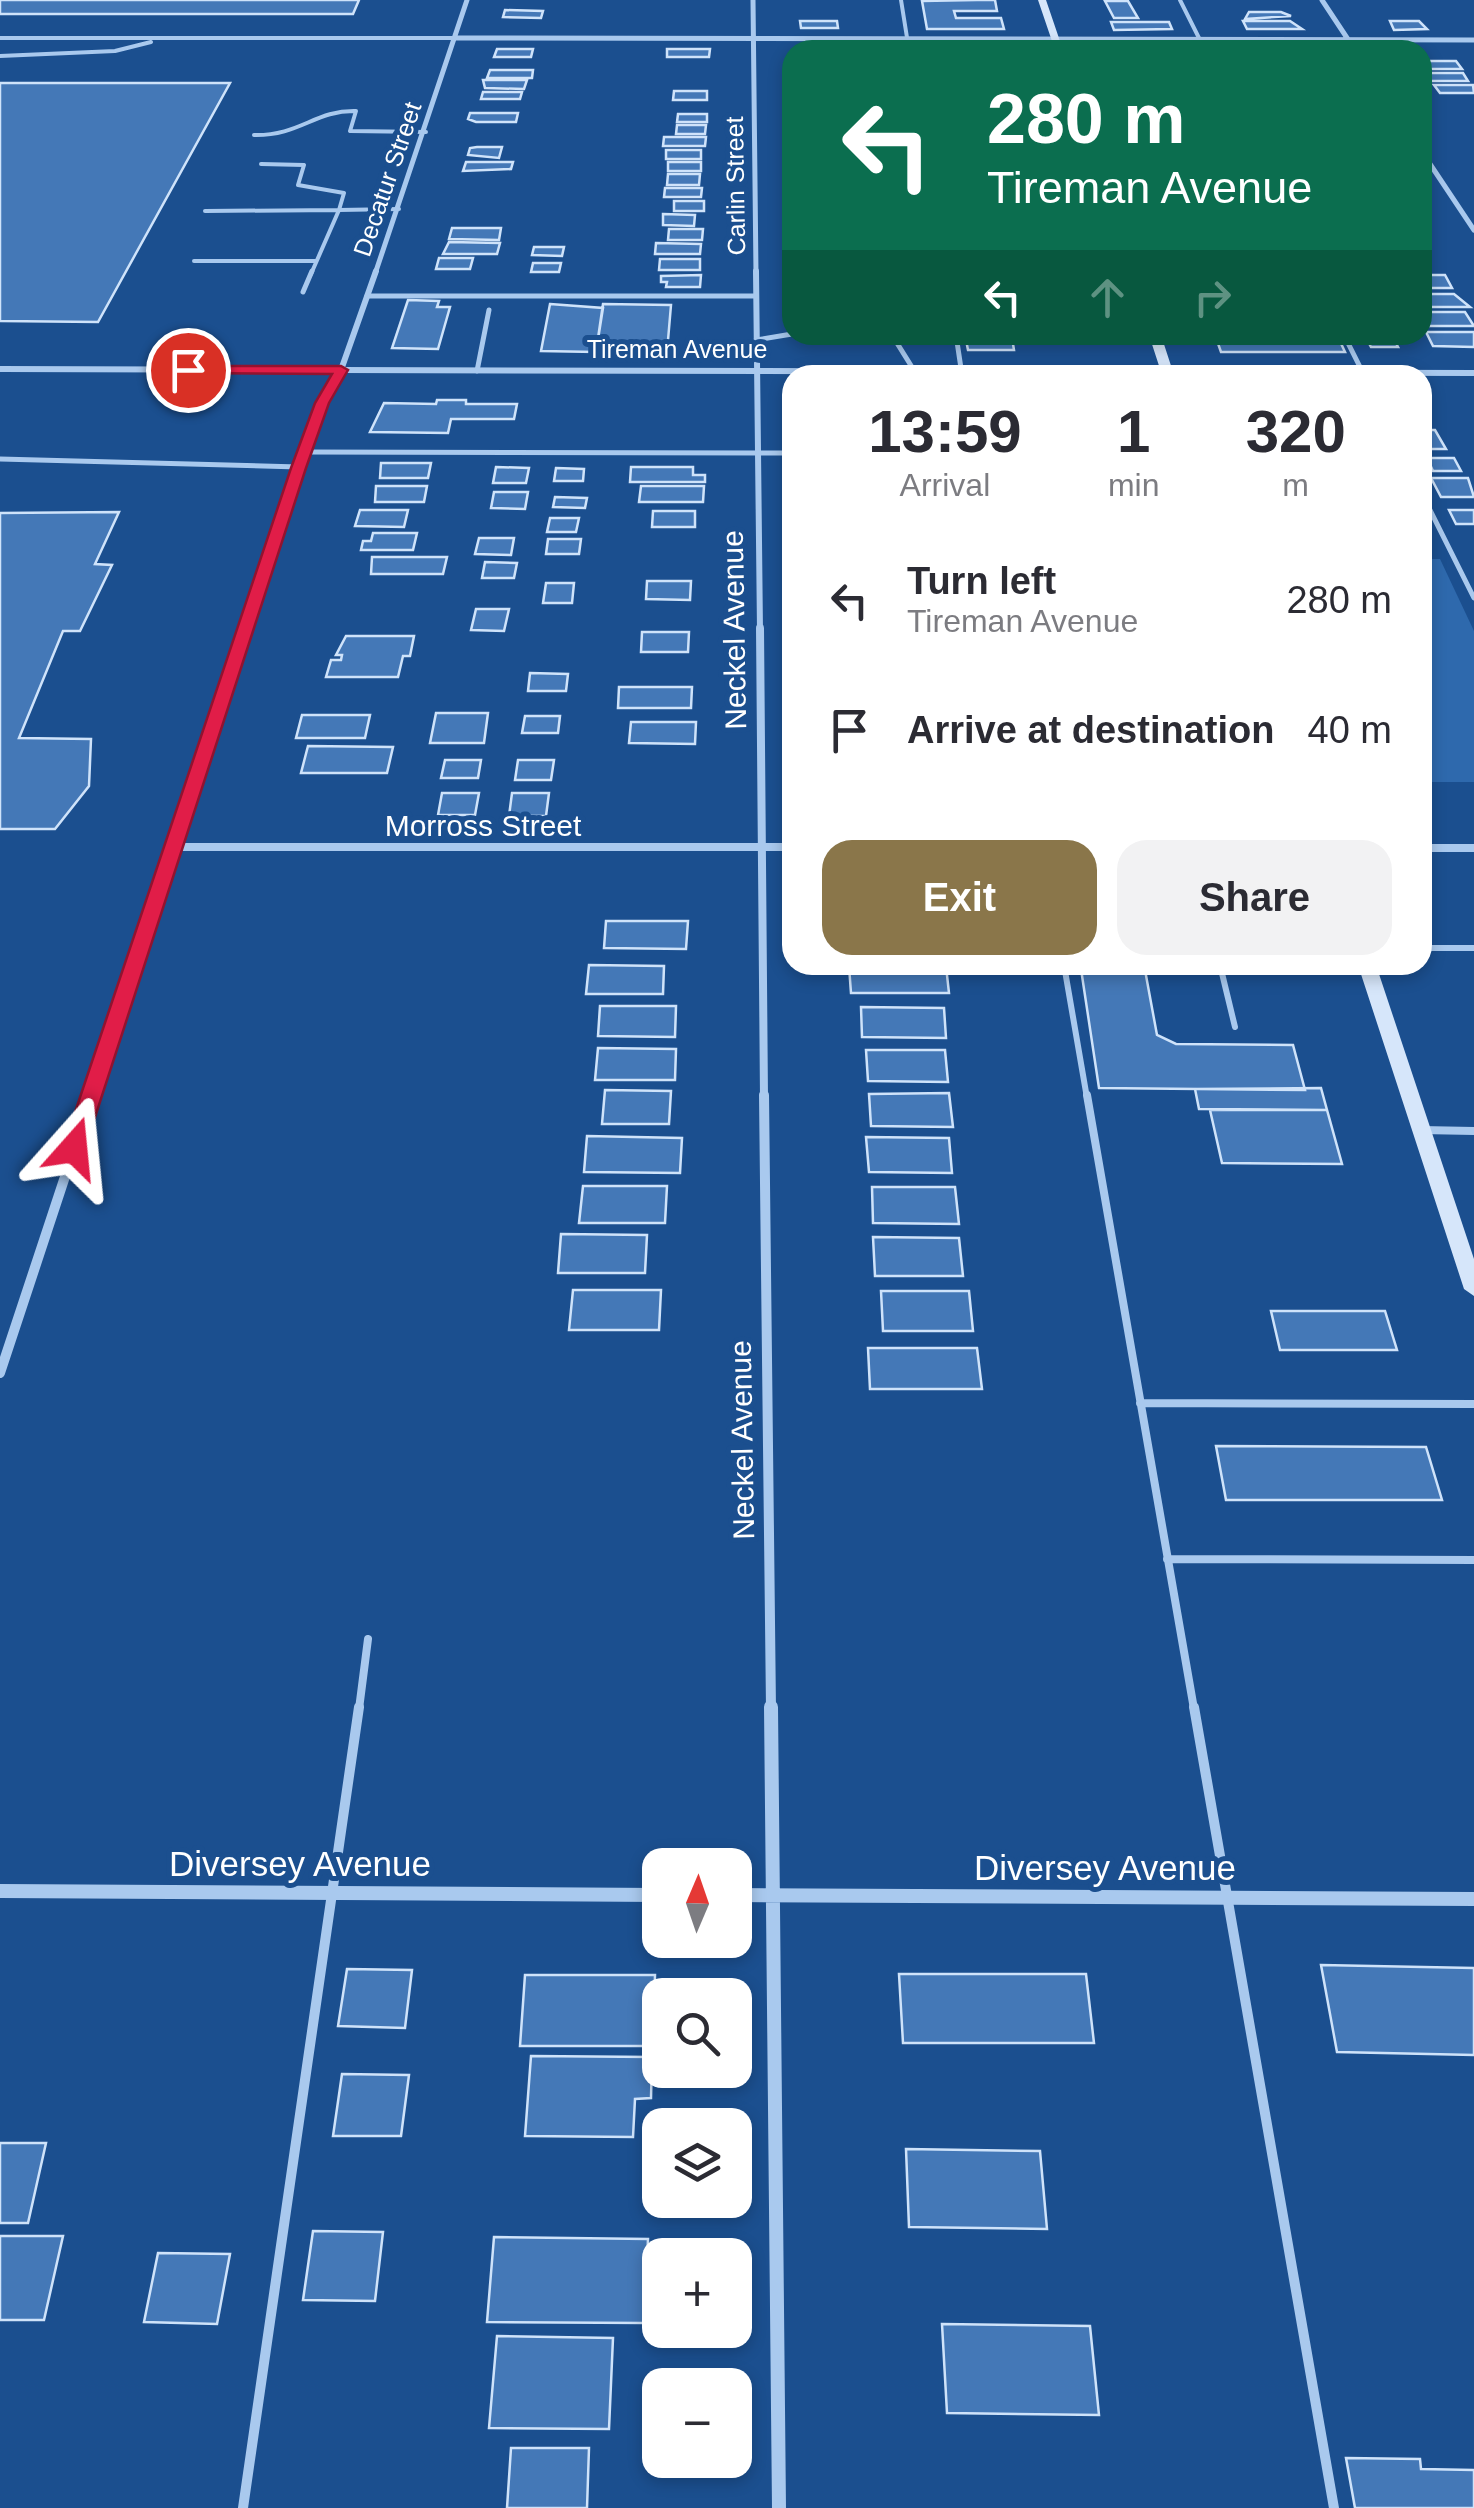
<!DOCTYPE html>
<meta charset="utf-8">
<style>
:root{--surface:#fff;--page:#f2f2f3;--text:#2b2b33;--muted:#7c7c81;--accent:#8a764a}
body{margin:0;font-family:Helvetica,sans-serif;background:var(--page);color:var(--text);height:100vh;display:flex;flex-direction:column;font-size:38px;white-space:nowrap}
*{box-sizing:border-box;margin:0}
p{font-size:32px;color:var(--muted)}
.icon{flex:none;width:55px;height:55px;fill:none;stroke:currentColor;stroke-width:2;stroke-linecap:round;stroke-linejoin:round}
.map{position:relative;flex:1;overflow:hidden}
.panel{position:absolute;left:782px;top:365px;width:650px;height:610px;display:flex;flex-direction:column;background:var(--surface);border-radius:30px;box-shadow:0 5px 15px #0003}
.panel>*{flex:none}
.hud{position:absolute;left:782px;top:40px;width:650px;height:305px;border-radius:30px;box-shadow:0 5px 15px #0003;background:#0b6e4f;color:#fff;overflow:hidden}
.needle{width:65px;rotate:2deg}
.fabs{position:absolute;left:642px;top:1848px;display:grid;gap:20px}
.fabs a{display:grid;place-items:center;width:110px;height:110px;border-radius:20px;background:var(--surface);box-shadow:0 5px 15px #0003;font-size:50px}
.pin{position:absolute;display:grid;place-items:center;width:85px;height:85px;color:#fff;margin:-42px;border:5px solid #fff;border-radius:50%;box-shadow:0 2px 10px #0007}
.me{position:absolute;width:110px;margin:-55px;rotate:18deg;stroke-linejoin:round;filter:drop-shadow(0 0 8px #0008)}
.turn{display:flex;align-items:center;gap:35px;height:210px;padding:0 40px;font-size:45px}
.turn .icon{width:130px;height:130px;stroke-width:2.5}
.turn b{display:block;font-size:70px;line-height:85px}
.lanes{display:flex;align-items:center;height:95px;padding:0 40px;background:#0003;justify-content:center;gap:50px;direction:ltr}
.lanes .off{opacity:.35}
.eta{display:flex;justify-content:space-evenly;align-items:center;height:170px;text-align:center}
.eta b{font-size:60px;font-weight:700;line-height:70px}
.primary-button{display:flex;gap:20px;margin-top:auto;padding:20px 40px}
.primary-button a{flex:1;height:115px;border-radius:30px;background:var(--accent);color:#fff;font-size:40px;font-weight:700;line-height:115px;text-align:center}
.primary-button a+a{background:var(--page);color:var(--text)}
ul{padding:0;list-style:none}
li{display:flex;align-items:center;gap:30px;height:130px;padding:0 40px}
li div{flex:1}
li b{display:block;font-size:38px}
li em{font-style:normal}
.map>svg:first-child{display:block}
</style>
<div class="map">
<svg width="1474" height="2508" viewBox="0 0 1474 2508">
<rect width="100%" height="100%" fill="#1b4f8f"/>
<path fill="#2e69ad" d="M1423,559H1440L1474,631V782H1423Z"/>
<path fill="#4478b7" stroke="#cfe3fa" stroke-width="2.5" d="M0,0H359L353,14H0Z
M977,0H995L997,11H954L956,18H1001L1004,29H927L922,1Z
M1105,1H1128L1138,18H1114Z
M505,10L543,11L541,18L503,17Z
M1249,12H1281L1291,16L1245,19Z
M800,21H837L838,28H801Z
M1243,21H1290L1302,29H1247Z
M1390,21H1419L1427,29L1394,30Z
M1111,22H1169L1172,29L1114,30Z
M497,49H533L531,57H494Z
M667,49H710L709,57H667Z
M1422,61H1456L1462,69H1424Z
M490,70H533L532,78H487Z
M1425,73H1463L1468,81H1430Z
M483,80H527L524,89L485,88Z
M0,83H230L98,322L0,321Z
M1434,85H1473L1474,93H1440Z
M674,91H707V100H673Z
M483,92H522L520,99H481Z
M470,113H518L516,122H476L468,119Z
M678,114H707V122H677Z
M677,125H706L705,134H676Z
M664,137H706L705,146H663Z
M477,147H502L499,158L468,155L470,148Z
M666,150H701V159H666Z
M466,162H513L511,169L463,171Z
M668,162H701V171H668Z
M668,174H700L699,185H667Z
M665,188H702L701,197H664Z
M674,201H704V211H674Z
M663,214L695,215L694,226L663,225Z
M452,228H501L499,240L449,239Z
M669,229H703L702,240H668Z
M449,242L500,243L497,254H443Z
M656,243L701,244L700,254H655Z
M534,247H564L562,256L532,255Z
M439,258H473L470,269H436Z
M660,259H700V270H659Z
M533,263H561L559,272H531Z
M701,275L700,287H666L667,282H661V276Z
M1422,275H1445L1452,288H1422Z
M1422,294H1454L1470,307H1422Z
M408,300L439,301L437,307H450L438,349L392,348Z
M550,304L603,308L596,352L541,351Z
M603,304L671,305L667,352H596Z
M1422,312H1465L1474,326H1423Z
M1426,332H1474V347L1433,346Z
M965,335H1006L1012,338L1014,350H968Z
M1215,335H1337L1345,352H1221Z
M1365,336H1392L1398,347H1371Z
M437,400H466V404H517L514,419H451L448,433L370,432L384,403L436,404Z
M1422,430H1435L1446,449H1422Z
M1427,458H1454L1461,471H1433Z
M381,463H431L428,478H380Z
M496,467L529,468L526,483H493Z
M631,467H693V475H705V482H630Z
M556,468L584,469L583,481H554Z
M1431,478H1468L1474,497H1441Z
M376,486H427L424,502H375Z
M641,486H704L703,502H639Z
M494,492H528L525,509L491,508Z
M555,497L587,498L585,508L553,507Z
M360,510H408L404,527L355,526Z
M1449,510H1474V524H1456Z
M653,511H695V527H652Z
M119,512L95,564L112,565L80,631H63L19,738L91,739L89,786L55,829H0V513Z
M550,518H579L576,532H547Z
M373,533H417L413,550H361L363,541H371Z
M479,538H514L511,555L475,554Z
M548,539H581L579,554H546Z
M372,557H447L443,574H371Z
M485,562L517,563L514,578H482Z
M647,581H691L690,600L646,599Z
M546,583H574L572,603H543Z
M476,609H509L504,631L471,630Z
M642,632H689L688,652H641Z
M346,636H414L410,656H403L398,677H326L331,660H341L342,655H336Z
M530,673L568,674L566,691H528Z
M619,687H692L691,708H618Z
M436,713H488L484,743H430Z
M302,715H370L365,738H296Z
M525,716H560L558,733H522Z
M631,722H696L695,744L629,743Z
M308,746L393,747L387,773H301Z
M445,760H481L478,778H441Z
M518,760H554L551,780H515Z
M442,793H479L475,815H438Z
M512,793H549L546,816H509Z
M606,921H688L686,949L604,948Z
M589,965L664,966L663,994H586Z
M849,966H946L949,993H851Z
M1081,969L1145,970L1157,1035L1176,1044L1293,1045L1305,1090L1099,1088Z
M600,1006H676L675,1037L598,1036Z
M861,1007L944,1008L946,1038L862,1037Z
M598,1048L676,1049L675,1080H595Z
M866,1050H945L948,1082L868,1081Z
M1321,1088L1327,1110L1199,1109L1195,1089Z
M605,1090L671,1091L669,1124H602Z
M949,1093L953,1127L871,1126L869,1094Z
M1210,1110H1327L1342,1164L1222,1163Z
M587,1136L682,1138L680,1173L584,1172Z
M866,1137L949,1138L952,1173L869,1172Z
M583,1186H667L665,1223H579Z
M872,1187H955L959,1224L873,1223Z
M561,1234L647,1235L645,1273H558Z
M873,1237L959,1238L963,1276H875Z
M573,1290H661L659,1330H569Z
M881,1291H969L973,1331H883Z
M1271,1311H1385L1397,1350H1280Z
M868,1348H977L982,1389H870Z
M1216,1446L1426,1447L1442,1500H1226Z
M1321,1965L1474,1968V2055L1337,2052Z
M347,1969L412,1970L405,2028L338,2026Z
M899,1974H1086L1094,2043H903Z
M525,1975H655L653,2046H520Z
M531,2056L652,2057L651,2098L635,2099L633,2137L525,2136Z
M342,2074L409,2075L401,2136H333Z
M0,2143H46L28,2223H0Z
M906,2149L1040,2151L1047,2229L909,2227Z
M313,2231L383,2232L375,2301L303,2300Z
M0,2236H63L44,2320H0Z
M494,2237L648,2239L644,2323L487,2322Z
M158,2253L230,2254L217,2324L144,2322Z
M942,2324L1090,2326L1099,2415L947,2413Z
M497,2336L613,2338L609,2429L489,2428Z
M511,2448H589L587,2508H507Z
M1346,2458L1420,2459L1421,2469L1474,2470V2508H1355Z"/>
<g fill="none" stroke-linecap="round" stroke-linejoin="round">
<path stroke="#a9c9ee" stroke-width="4" d="M901,0L909,50
M1180,0L1205,50
M0,38H455
M0,56L115,51L151,42
M254,135C300,136 315,110 356,111L350,131L426,132
M205,211L339,210L344,193L298,185L304,165L261,164
M194,261H315
M311,274L339,210L399,209"/>
<path stroke="#a9c9ee" stroke-width="5" d="M303,292L312,271
M367,296H756
M892,335L915,372
M956,335L962,375
M1344,335L1364,375
M756,340L792,334
M477,371L489,310
M304,452L792,453
M0,459L299,467
M1422,494L1474,598"/>
<path stroke="#a9c9ee" stroke-width="6" d="M1422,948H1474
M1064,965L1087,1098
M1220,965L1235,1027"/>
<path stroke="#a9c9ee" stroke-width="8" d="M1087,1095L1194,1709
M1421,1130L1474,1131
M1140,1403L1474,1404
M1167,1559L1474,1560
M359,1709L368,1639"/>
<path stroke="#a9c9ee" stroke-width="10" d="M1194,1707L1334,2508
M243,2508L359,1707"/>
<path stroke="#a9c9ee" stroke-width="5" d="M753,0L756,274
M1322,0L1355,50
M455,38L1474,40
M1422,152L1474,230
M375,274L467,0"/>
<path stroke="#a9c9ee" stroke-width="6" d="M756,271L760,631
M245,631L322,403L341,370L376,271"/>
<path stroke="#a9c9ee" stroke-width="8" d="M760,628L764,1098
M173,847H792
M1422,848H1474
M91,1098L246,628"/>
<path stroke="#a9c9ee" stroke-width="10" d="M764,1095L771,1709
M0,1373L92,1095"/>
<path stroke="#a9c9ee" stroke-width="14" d="M771,1707L779,2508
M0,1891L660,1895
M735,1895L1474,1899"/>
<path fill="#a9c9ee" fill-rule="evenodd" d="M0,366L1474,370V376L0,372Z"/>
<path fill="#d6e6fa" fill-rule="evenodd" d="M1038,0H1046L1063,50H1055Z
M1149,335H1161L1174,375H1162Z
M1358,965H1376L1474,1259V1296L1464,1289Z"/>
</g>
<path fill="#e11d48" stroke="#92132f" stroke-width="2.5" d="M188,366H341L348,370L329,403L306,468L85,1148L74,1155L63,1148L291,468L315,403L332,374L183,373Z"/>
<g text-anchor="middle" dominant-baseline="central" stroke-width="10" stroke-linejoin="round" paint-order="stroke">
<g font-size="25" fill="#fff" stroke="#1b4f8f">
<text transform="translate(387 179) rotate(-71)">Decatur Street</text>
<text transform="translate(735 186) rotate(-91)">Carlin Street</text>
<text x="677" y="349">Tireman Avenue</text>
</g>
<g font-size="30" fill="#fff" stroke="#1b4f8f">
<text transform="translate(734 630) rotate(-91)">Neckel Avenue</text>
<text x="483" y="825">Morross Street</text>
<text transform="translate(742 1440) rotate(-91)">Neckel Avenue</text>
</g>
<g font-size="35" fill="#fff" stroke="#1b4f8f">
<text x="300" y="1863">Diversey Avenue</text>
<text x="1105" y="1867">Diversey Avenue</text>
</g>
</g>
</svg>
<div class="fabs">
<a><svg class="needle" viewBox="-14 -14 28 28"><path d="M0-13l5 13h-10z" fill="#e53935"/><path d="M0 13l5-13h-10z" fill="#7c7c81"/></svg></a>
<a><svg class="icon" aria-label="search" viewBox="0 0 24 24"><circle cx="10" cy="10" r="6"/><path d="M15 15l6 6"/></svg></a>
<a><svg class="icon" aria-label="layers" viewBox="0 0 24 24"><path d="M12 4l9 5-9 5-9-5zM3 14l9 5 9-5"/></svg></a>
<a>+</a>
<a>−</a>
</div>
<div class="pin" style="left:188px;top:370px;background:#d93025"><svg class="icon" aria-label="arrive" viewBox="0 0 24 24"><path d="M6 21V4h12l-3 4 3 4H6"/></svg></div>
<svg class="me" style="left:74px;top:1148px" viewBox="-20 -20 40 40"><path d="M0-17L14 15 0 8-14 15z" fill="#e11d48" stroke="#fff" stroke-width="4"/></svg>
<div class="hud">
<div class="turn"><svg class="icon" aria-label="left" viewBox="0 0 24 24"><path d="M17 20v-9H6M10 6l-5 5 5 5"/></svg><div><b>280 m</b>Tireman Avenue</div></div>
<div class="lanes"><svg class="icon" aria-label="left" viewBox="0 0 24 24"><path d="M17 20v-9H6M10 6l-5 5 5 5"/></svg><svg class="icon off" aria-label="ahead" viewBox="0 0 24 24"><path d="M12 20V5M6 11l6-6 6 6"/></svg><svg class="icon off" aria-label="right" viewBox="0 0 24 24"><path d="M7 20v-9h11M14 6l5 5-5 5"/></svg></div>
</div>
<section class="panel">
<div class="eta">
<div><b>13:59</b><p>Arrival</p></div>
<div><b>1</b><p>min</p></div>
<div><b>320</b><p>m</p></div>
</div>
<ul>
<li><svg class="icon" aria-label="left" viewBox="0 0 24 24"><path d="M17 20v-9H6M10 6l-5 5 5 5"/></svg><div><b>Turn left</b><p>Tireman Avenue</p></div><em>280 m</em></li>
<li><svg class="icon" aria-label="arrive" viewBox="0 0 24 24"><path d="M6 21V4h12l-3 4 3 4H6"/></svg><div><b>Arrive at destination</b></div><em>40 m</em></li>
</ul>
<div class="primary-button"><a>Exit</a><a>Share</a></div>
</section>
</div>
